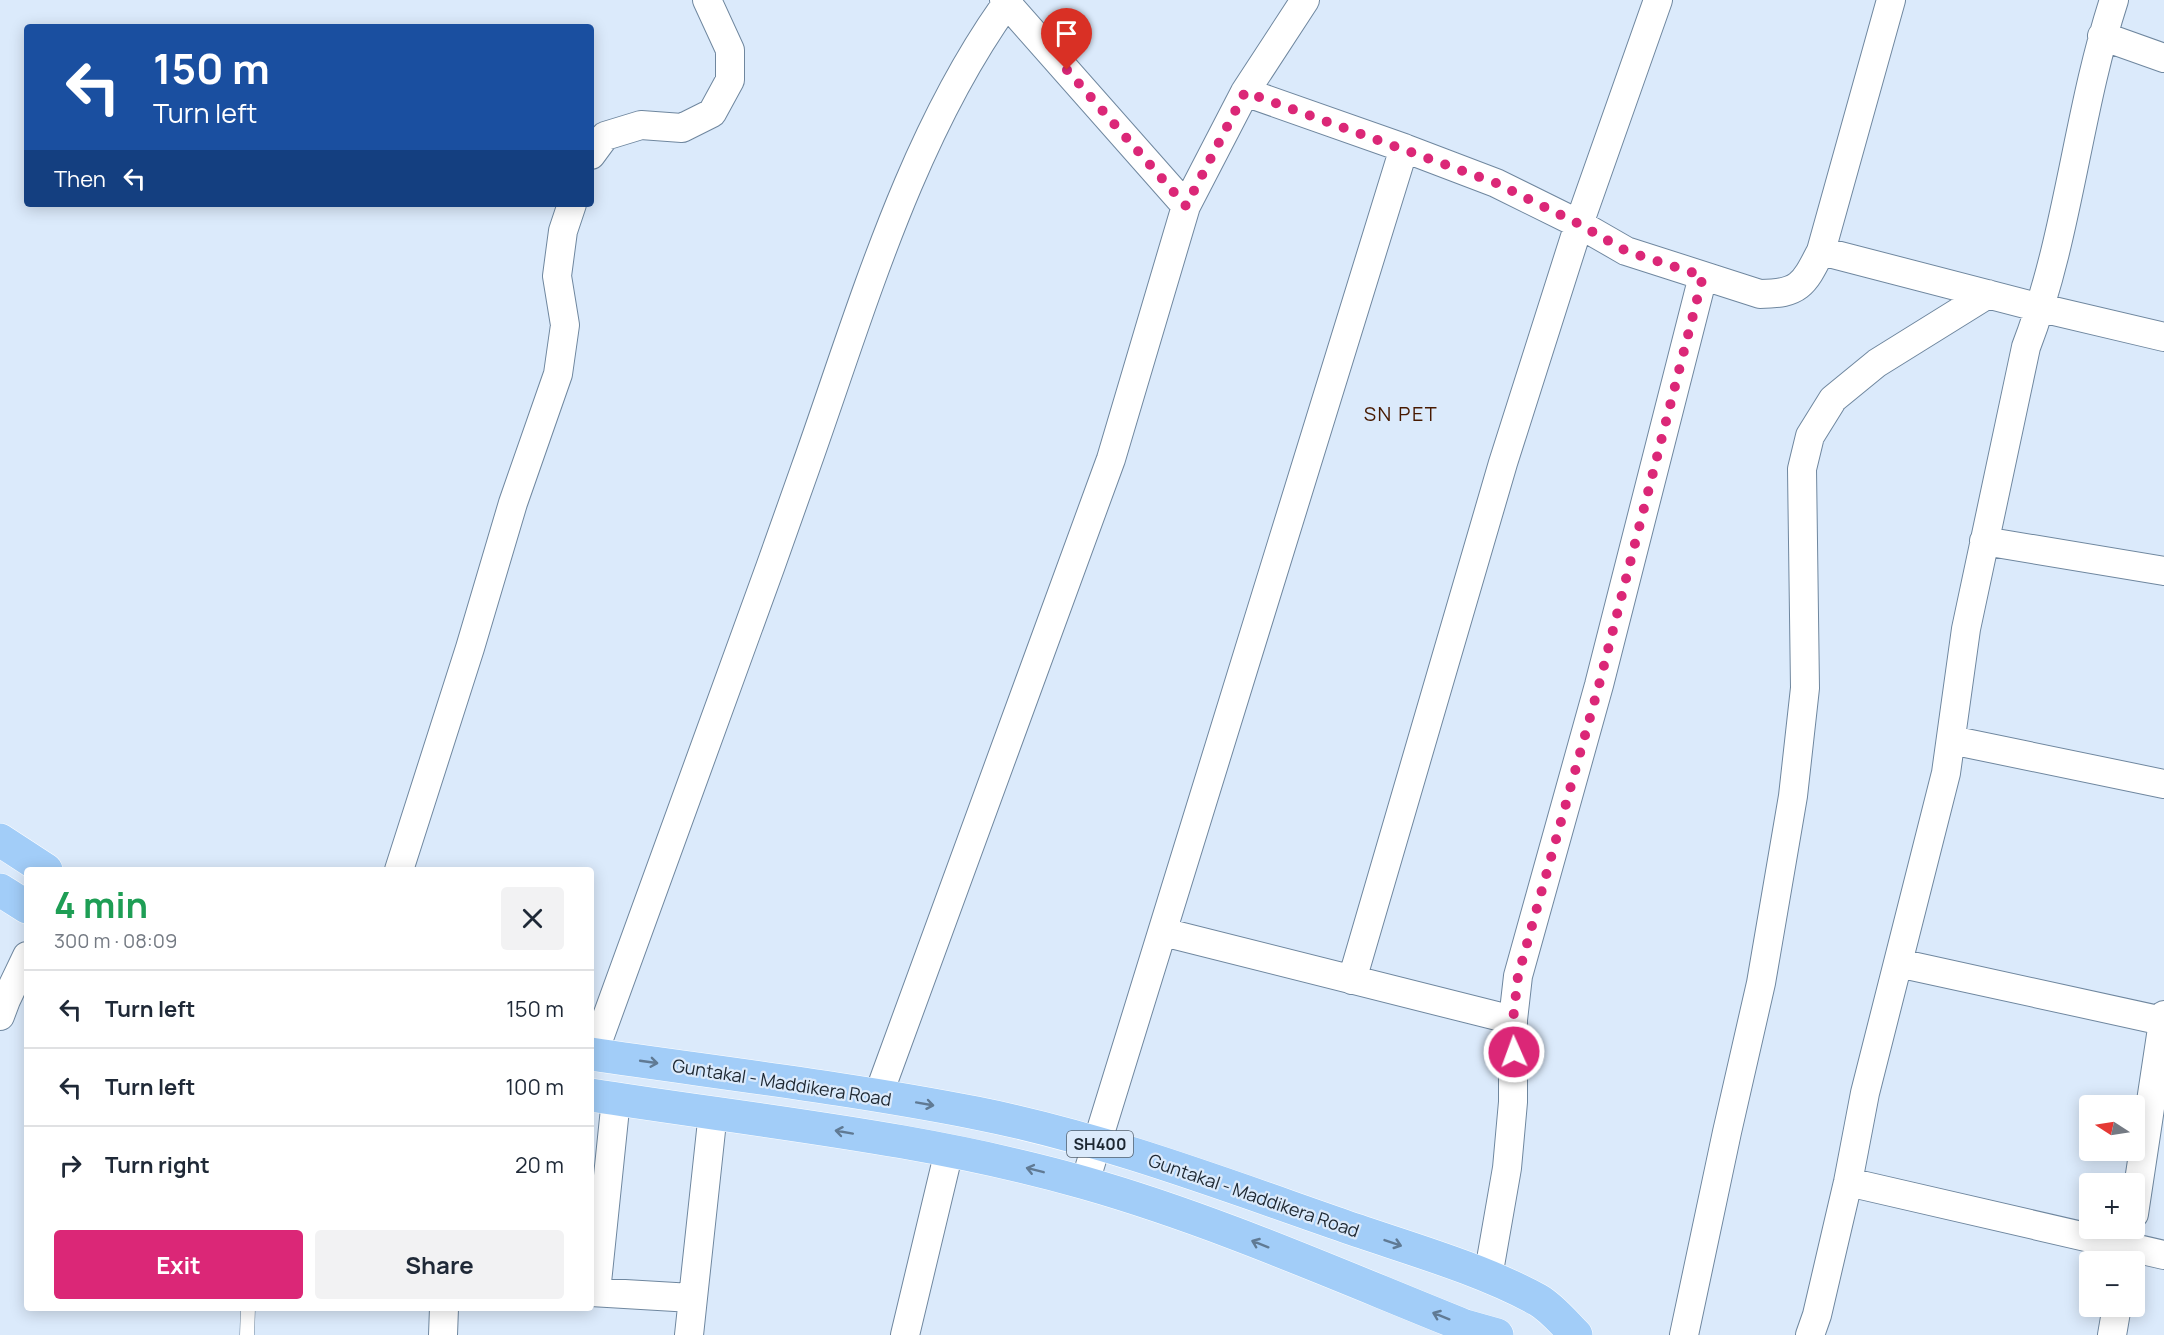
<!DOCTYPE html>
<meta charset="utf-8">
<style>
:root{--surface:#fff;--page:#f2f2f3;--text:#1f2937;--muted:#747a83;--line:#e0e1e3;--accent:#db2777}
body{margin:0;font-family:Manrope,sans-serif;background:var(--page);color:var(--text);height:100vh;display:flex;flex-direction:column;font-size:22px;white-space:nowrap}
*{box-sizing:border-box;margin:0}
p{font-size:20px;color:var(--muted)}
.icon{flex:none;width:33px;height:33px;fill:none;stroke:currentColor;stroke-width:2;stroke-linecap:round;stroke-linejoin:round}
.map{position:relative;flex:1;overflow:hidden}
.panel{position:absolute;left:24px;top:867px;width:570px;height:444px;display:flex;flex-direction:column;background:var(--surface);border-radius:6px;box-shadow:0 3px 15px #0003}
.panel>*{flex:none}
.guide{position:absolute;left:24px;top:24px;width:570px;height:183px;border-radius:6px;box-shadow:0 3px 15px #0003;background:#1a4fa0;color:#fff;overflow:hidden}
.needle{width:39px;rotate:282deg}
.tools{position:absolute;left:2079px;top:1095px;display:grid;gap:12px}
.tools a{display:grid;place-items:center;width:66px;height:66px;border-radius:6px;background:var(--surface);box-shadow:0 3px 15px #0003;font-size:30px}
.pin{position:absolute;display:grid;place-items:center;width:51px;height:51px;color:#fff;margin:-62px -26px;border-radius:50% 50% 50% 0;rotate:-45deg;box-shadow:0 0 6px #0007}
.pin .icon{rotate:45deg}
.me{position:absolute;width:66px;margin:-33px;rotate:358deg;stroke-linejoin:round;filter:drop-shadow(0 0 4px #0008)}
.turn{display:flex;align-items:center;gap:21px;height:126px;padding:0 30px;font-size:27px}
.turn .icon{width:78px;height:78px;stroke-width:2.5}
.turn b{display:block;font-size:42px;line-height:51px}
.then{display:flex;align-items:center;height:57px;padding:0 30px;background:#0003;gap:12px;font-size:22px}
.round{display:grid;place-items:center;flex:none;width:63px;height:63px;border-radius:6px;background:var(--page)}
.overview{display:flex;align-items:center;justify-content:space-between;height:102px;padding:0 30px}
h1{font-size:36px;font-weight:700;line-height:45px;color:#1e9e55}
.primary-button{display:flex;gap:12px;margin-top:auto;padding:12px 30px}
.primary-button a{flex:1;height:69px;border-radius:6px;background:var(--accent);color:#fff;font-size:24px;font-weight:700;line-height:69px;text-align:center}
.primary-button a+a{background:var(--page);color:var(--text)}
ul{padding:0;list-style:none}
li{display:flex;align-items:center;gap:18px;height:78px;padding:0 30px;border-top:2px solid var(--line)}
li div{flex:1}
li b{display:block;font-size:22px}
li em{font-style:normal}
.map>svg:first-child{display:block}
</style>
<div class="map">
<svg width="2164" height="1335" viewBox="0 0 2164 1335">
<rect width="100%" height="100%" fill="#dbeafb"/>
<g fill="none" stroke-linecap="round" stroke-linejoin="round">
<defs>
<path id="service" d="M247,1335L248,1308"/>
<path id="minor" d="M1004,0L1186,206
M2102,36L2164,58
M1245,92L1404,148L1496,183L1579,224L1626,251L1760,294C1800,294 1804,284 1821,251L1891,0
M591,155L605,136L641,125L682,128L712,113L730,80V50L707,0
M1821,251L2041,308L2164,337
M1984,541L2164,571
M1951,740L2164,784
M399,870L470,648L513,503L558,374L565,325L557,276L563,231L572,204
M1163,932L1513,1020
M1898,963L2163,1021
M1352,980L1503,463L1579,224L1658,0
M0,1016L6,1000L27,956
M593,1055C664,860 736,665 805,469C861,312 910,136 1009,0
M878,1096L1111,459L1186,206L1245,92L1305,0
M1085,1182L1404,148
M1848,1182L2164,1255
M2134,1214L2164,1015
M1488,1277L1507,1168L1513,1102V1020L1518,976L1599,685L1703,276
M591,1292L692,1298
M596,1292L616,1099
M443,1335L444,1308
M689,1335L713,1112
M905,1335L949,1151
M1684,1335L1727,1132L1761,983L1793,796L1805,688L1802,469L1810,436L1833,399L1877,363L1988,294
M1810,1335L1817,1315L1848,1182L1865,1093L1946,773L1966,629L2026,347C2069,235 2077,114 2114,0
M2112,1335L2117,1306"/>
<path id="primary" d="M0,840L46,870
M0,890L27,907
M591,1054C720,1073 849,1088 976,1113C1102,1138 1223,1184 1344,1226C1407,1248 1480,1268 1538,1300C1552,1308 1565,1324 1576,1335
M591,1095C756,1121 924,1137 1085,1183C1215,1220 1340,1276 1465,1326L1497,1335"/>
</defs>
<use href="#service" stroke="#6f879f" stroke-width="15"/>
<use href="#minor" stroke="#6f879f" stroke-width="30"/>
<use href="#primary" stroke="#fff" stroke-width="34"/>
<use href="#service" stroke="#fff" stroke-width="14"/>
<use href="#minor" stroke="#fff" stroke-width="28"/>
<use href="#primary" stroke="#a2cdf8" stroke-width="33"/>
</g>
<defs><path id="oneway-shaft" d="M-6 0H5M1.5-3L5.5 0L1.5 3" fill="none" stroke-width="1.6" stroke-linecap="round" stroke-linejoin="round" transform="scale(1.5)"/></defs>
<g stroke="#607a94">
<use href="#oneway-shaft" transform="translate(649 1062) rotate(8)"/>
<use href="#oneway-shaft" transform="translate(925 1104) rotate(10)"/>
<use href="#oneway-shaft" transform="translate(844 1132) rotate(-170)"/>
<use href="#oneway-shaft" transform="translate(1035 1170) rotate(-166)"/>
<use href="#oneway-shaft" transform="translate(1393 1243) rotate(19)"/>
<use href="#oneway-shaft" transform="translate(1260 1244) rotate(-158)"/>
<use href="#oneway-shaft" transform="translate(1441 1316) rotate(-158)"/>
</g>
<g fill="none" stroke-linecap="round" stroke-linejoin="round">
<path stroke="#db2777" stroke-width="10" stroke-dasharray="0 18" d="M1067,70L1186,206L1245,92L1496,183L1579,224L1626,251L1703,276L1599,685L1518,976L1513,1020L1514,1052"/>
</g>
<g text-anchor="middle" dominant-baseline="central" stroke-width="4.5" stroke-linejoin="round" paint-order="stroke">
<rect fill="#dbeafb" stroke="#56626e" stroke-width="1.5" x="1067" y="1131" width="66" height="26" rx="4.5"/>
<g font-size="16" font-weight="bold" fill="#1d2731">
<text x="1100" y="1144">SH400</text>
</g>
<g font-size="18" fill="#1d2731" stroke="#dbeafb">
<text transform="translate(782 1082) rotate(9)">Guntakal - Maddikera Road</text>
<text transform="translate(1254 1195) rotate(19)">Guntakal - Maddikera Road</text>
</g>
<g font-size="20" letter-spacing="1.5" fill="#471900" stroke="#dbeafb">
<text x="1401" y="413">SN PET</text>
</g>
</g>
</svg>
<div class="tools">
<a><svg class="needle" viewBox="-14 -14 28 28"><path d="M0-13l5 13h-10z" fill="#e53935"/><path d="M0 13l5-13h-10z" fill="#747a83"/></svg></a>
<a>+</a>
<a>−</a>
</div>
<div class="pin" style="left:1067px;top:70px;background:#d93025"><svg class="icon" aria-label="arrive" viewBox="0 0 24 24"><path d="M6 21V4h12l-3 4 3 4H6"/></svg></div>
<svg class="me" style="left:1514px;top:1052px" viewBox="-20 -20 40 40"><circle r="17" fill="#db2777" stroke="#fff" stroke-width="3"/><path d="M0-11L8 9 0 5-8 9z" fill="#fff"/></svg>
<div class="guide">
<div class="turn"><svg class="icon" aria-label="left" viewBox="0 0 24 24"><path d="M17 20v-9H6M10 6l-5 5 5 5"/></svg><div><b>150 m</b>Turn left</div></div>
<div class="then">Then<svg class="icon" aria-label="left" viewBox="0 0 24 24"><path d="M17 20v-9H6M10 6l-5 5 5 5"/></svg></div>
</div>
<section class="panel">
<div class="overview"><div><h1>4 min</h1><p>300 m · 08:09</p></div><a class="round"><svg class="icon" aria-label="close" viewBox="0 0 24 24"><path d="M6 6l12 12M18 6L6 18"/></svg></a></div>
<ul>
<li><svg class="icon" aria-label="left" viewBox="0 0 24 24"><path d="M17 20v-9H6M10 6l-5 5 5 5"/></svg><div><b>Turn left</b></div><em>150 m</em></li>
<li><svg class="icon" aria-label="left" viewBox="0 0 24 24"><path d="M17 20v-9H6M10 6l-5 5 5 5"/></svg><div><b>Turn left</b></div><em>100 m</em></li>
<li><svg class="icon" aria-label="right" viewBox="0 0 24 24"><path d="M7 20v-9h11M14 6l5 5-5 5"/></svg><div><b>Turn right</b></div><em>20 m</em></li>
</ul>
<div class="primary-button"><a>Exit</a><a>Share</a></div>
</section>
</div>
